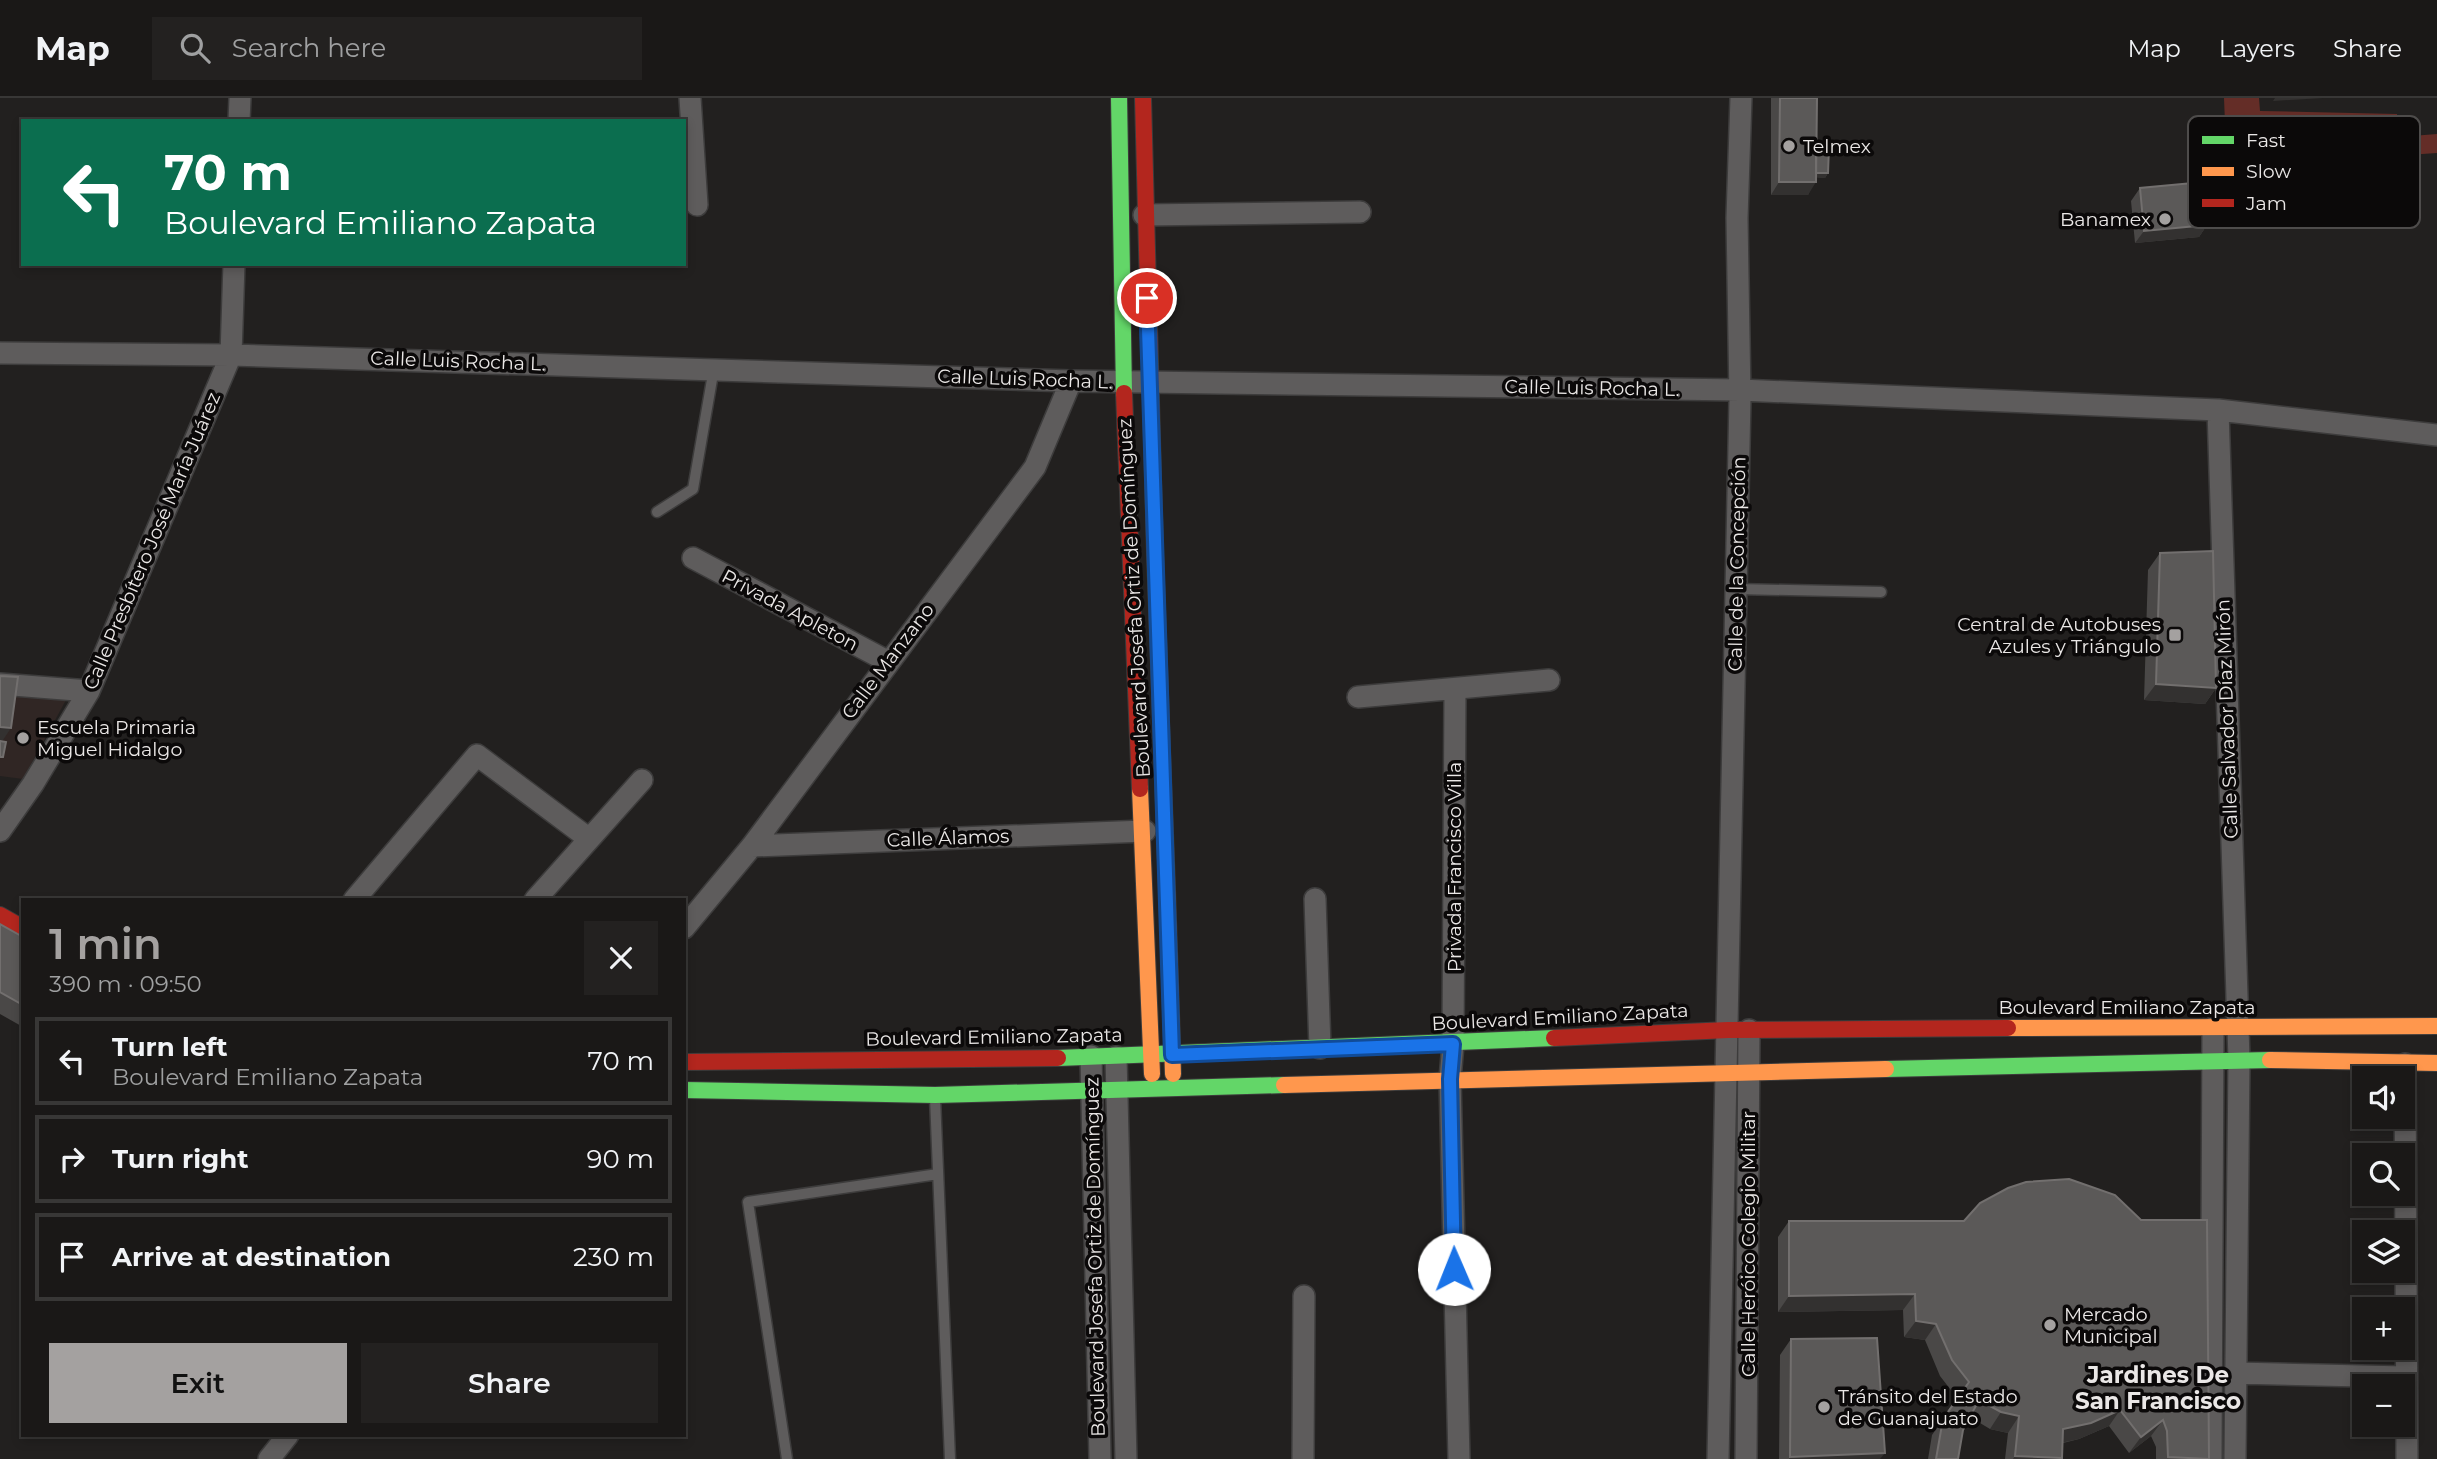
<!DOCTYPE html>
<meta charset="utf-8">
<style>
:root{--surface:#1a1817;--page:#232120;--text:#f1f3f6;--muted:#9fa0a1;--line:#383736;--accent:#a4a1a0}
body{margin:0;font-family:Montserrat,sans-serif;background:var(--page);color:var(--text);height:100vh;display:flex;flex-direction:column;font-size:26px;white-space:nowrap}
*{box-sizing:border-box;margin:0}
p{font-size:23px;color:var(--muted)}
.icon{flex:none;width:38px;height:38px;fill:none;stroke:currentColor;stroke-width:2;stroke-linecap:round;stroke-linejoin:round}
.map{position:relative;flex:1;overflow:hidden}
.details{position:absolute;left:21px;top:800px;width:665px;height:539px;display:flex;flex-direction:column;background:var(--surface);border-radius:0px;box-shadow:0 4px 10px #0003,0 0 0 2px var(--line)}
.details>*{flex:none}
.top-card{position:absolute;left:21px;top:21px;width:665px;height:147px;border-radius:0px;box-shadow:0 4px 10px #0003,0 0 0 2px var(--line);background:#0b6e4f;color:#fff;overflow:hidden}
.buttons{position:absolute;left:2352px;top:968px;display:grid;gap:14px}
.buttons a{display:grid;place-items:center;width:63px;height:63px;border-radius:0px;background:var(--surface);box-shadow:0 4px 10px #0003,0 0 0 2px var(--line);font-size:35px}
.pin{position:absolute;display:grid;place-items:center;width:60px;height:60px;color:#fff;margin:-30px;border:4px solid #fff;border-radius:50%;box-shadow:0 2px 7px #0007}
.me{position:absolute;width:77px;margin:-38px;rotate:359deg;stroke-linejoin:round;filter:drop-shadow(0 0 5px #0008)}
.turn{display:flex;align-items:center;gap:24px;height:147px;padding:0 28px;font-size:32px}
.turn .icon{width:91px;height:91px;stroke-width:2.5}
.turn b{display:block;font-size:49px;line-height:60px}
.round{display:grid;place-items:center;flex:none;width:74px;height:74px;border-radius:0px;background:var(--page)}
.headline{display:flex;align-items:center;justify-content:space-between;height:119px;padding:0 28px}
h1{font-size:42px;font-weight:600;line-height:52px;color:var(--accent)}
.button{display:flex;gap:14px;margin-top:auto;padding:14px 28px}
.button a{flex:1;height:80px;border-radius:0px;background:var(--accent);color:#111;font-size:28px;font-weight:600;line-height:80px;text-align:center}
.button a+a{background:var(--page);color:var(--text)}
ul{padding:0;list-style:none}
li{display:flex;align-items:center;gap:21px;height:88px;margin:0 14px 10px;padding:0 14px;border:4px solid var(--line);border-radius:0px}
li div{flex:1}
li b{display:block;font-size:26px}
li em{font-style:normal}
header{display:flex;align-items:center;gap:42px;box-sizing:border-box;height:98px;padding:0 35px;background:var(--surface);border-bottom:2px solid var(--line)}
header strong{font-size:33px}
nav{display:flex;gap:38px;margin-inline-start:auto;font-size:24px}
.search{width:490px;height:63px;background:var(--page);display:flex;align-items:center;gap:18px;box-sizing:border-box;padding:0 24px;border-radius:0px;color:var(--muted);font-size:26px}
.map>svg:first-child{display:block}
</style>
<header>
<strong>Map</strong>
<div class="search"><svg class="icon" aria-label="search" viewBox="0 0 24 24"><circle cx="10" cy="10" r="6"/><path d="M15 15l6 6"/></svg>Search here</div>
<nav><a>Map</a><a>Layers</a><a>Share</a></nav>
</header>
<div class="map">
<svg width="2437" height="1361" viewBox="0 0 2437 1361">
<rect width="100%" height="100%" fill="#22201f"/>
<path fill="#302624" d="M0,597L66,602L23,681L0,678Z"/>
<path fill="#642d27" d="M2224,0H2259L2260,13L2397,16L2399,39L2437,36V55L2304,64L2301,53L2226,50Z"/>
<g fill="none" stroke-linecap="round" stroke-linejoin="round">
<defs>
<path id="lane" d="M657,414L693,391L714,270
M1736,491L1881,494
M935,1000L950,1361
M787,1361L748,1104L938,1076"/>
<path id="street" d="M690,0L697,107
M239,23L240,0
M1144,117L1360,114
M0,255L231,257L1071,283L1740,292L2218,312L2437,337
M2218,312L2239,961L2235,1361
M693,460L887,563
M0,586L89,593
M1455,593L1453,946L1450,981L1459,1361
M1358,599L1549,582
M0,733L33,686L89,593L231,257L234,166
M752,748L1145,733
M1315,801L1320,950
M354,802L477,657L588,740
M535,802L642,682
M684,830L752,748L1035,369L1071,283
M1091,958L1100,1361
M1116,959L1126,1361
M2405,966L2407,1361
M2236,1275L2405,1279
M269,1361L288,1337
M1303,1361L1304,1198
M1718,1361L1740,300L1737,120L1741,0
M1746,1361L1749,932
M2211,1361L2213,930"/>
<path id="fast" d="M1119,0L1124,295
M1155,455L1167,791
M1058,960L1554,940
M1886,971L2270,962
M684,992L935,997L1284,987"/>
<path id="slow" d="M1140,691L1152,976
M1167,791L1173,976
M2008,930L2437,928
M2270,962L2437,965
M1284,987L1886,971"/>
<path id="jam" d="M1143,0L1155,455
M1124,295L1140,691
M0,817L23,830
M1554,940L1728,932L2008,930
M684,964L1058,960"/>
</defs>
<use href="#lane" stroke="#3d3c3c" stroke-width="13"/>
<use href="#street" stroke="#3d3c3c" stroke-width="24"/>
<use href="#fast" stroke="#3d3c3c" stroke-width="18"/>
<use href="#slow" stroke="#3d3c3c" stroke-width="18"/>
<use href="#jam" stroke="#3d3c3c" stroke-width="18"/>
<use href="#lane" stroke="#5e5c5c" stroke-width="10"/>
<use href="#street" stroke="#5e5c5c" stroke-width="21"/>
<use href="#fast" stroke="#63d668" stroke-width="16"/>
<use href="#slow" stroke="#ff974d" stroke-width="16"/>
<use href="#jam" stroke="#b3261e" stroke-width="16"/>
</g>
<path fill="#4a4847" d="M1771,0H1817L1816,49L1828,75L1825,80L1816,79L1808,97H1771Z
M2140,90L2207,127L2199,139L2135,145L2131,103Z
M2160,455L2216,590L2205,606L2144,602L2148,472Z
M0,826L23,839V929L0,916Z
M1789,1123H1964L2209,1361H2156V1349L2151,1338L2129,1355L2109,1328L2079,1341L2063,1345L2061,1361H2005L2008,1335L1990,1331L1970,1319L1963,1332L1958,1361H1928L1932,1337L1957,1300L1940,1278L1925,1242L1904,1239L1903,1212L1778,1214V1139Z
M1791,1241L1880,1361H1779L1780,1257Z"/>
<path fill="#333130" d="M2275,0H2323L2273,3Z
M1812,75H1828L1825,80L1809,79Z
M1779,84H1816L1808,97H1771Z
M2207,127L2199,139L2135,145L2144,133Z
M2156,586L2216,590L2205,606L2144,602Z
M0,629L11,630L3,642H0Z
M1915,1196L1903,1212L1778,1214L1789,1198Z
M1916,1223L1936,1226L1925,1242L1904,1239Z
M2120,1312L2109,1328L2079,1341L2051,1347L2063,1331Z
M2001,1314L2019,1318L2008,1335L1990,1331Z
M2163,1322L2151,1338L2129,1355L2141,1339Z
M1885,1355L1880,1361H1789L1790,1359Z
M2015,1358L2062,1360L2061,1361H2013Z"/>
<path fill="#5b5958" stroke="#726f6e" stroke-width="2" d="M1780,0H1817L1816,84H1779Z
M1816,49H1829L1828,75H1816Z
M2203,84L2207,127L2144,133L2140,90Z
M2213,453L2216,590L2156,586L2160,455Z
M0,578L18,579L11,630L0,629Z
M0,643L6,644L3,659H0Z
M0,826L23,839V907L0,894Z
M2069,1081L2115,1097L2141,1122H2207L2209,1361L2168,1359L2167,1333L2163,1322L2141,1339L2120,1312L2091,1325L2063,1331L2062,1360L2015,1358L2019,1318L2001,1314L1979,1302L1963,1332L1958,1361H1936L1943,1321L1969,1284L1952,1262L1936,1226L1916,1223L1915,1196L1789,1198V1123H1964L1980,1105L2008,1090L2026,1084Z
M1877,1240L1885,1355L1790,1359L1791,1241Z"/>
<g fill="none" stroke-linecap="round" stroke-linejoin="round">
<defs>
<path id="route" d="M1147,200L1172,957L1453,946L1450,981L1454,1171"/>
</defs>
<use href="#route" stroke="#114b97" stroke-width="18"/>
<use href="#route" stroke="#1a73e8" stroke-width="12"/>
</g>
<g fill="#a4a1a0" stroke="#0b0909" stroke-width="2.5">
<circle cx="1789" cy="48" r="7"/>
<circle cx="2165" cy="121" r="7"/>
<rect x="2168" y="530" width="14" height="14" rx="3.5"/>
<circle cx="23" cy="640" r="7"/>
<circle cx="2050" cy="1227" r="7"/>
<circle cx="1824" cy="1309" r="7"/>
</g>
<g text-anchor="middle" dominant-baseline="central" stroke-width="7" stroke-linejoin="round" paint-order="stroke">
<g font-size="19" fill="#eae7e6" stroke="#0b0909" text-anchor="start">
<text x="1803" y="48">Telmex</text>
<text x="2151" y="121" text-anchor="end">Banamex</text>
<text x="2161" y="526" text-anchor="end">Central de Autobuses<tspan x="2161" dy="22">Azules y Triángulo</tspan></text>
<text x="37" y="629">Escuela Primaria<tspan x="37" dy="22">Miguel Hidalgo</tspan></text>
<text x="2064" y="1216">Mercado<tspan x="2064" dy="22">Municipal</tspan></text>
<text x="1838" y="1298">Tránsito del Estado<tspan x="1838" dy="22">de Guanajuato</tspan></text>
</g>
<g font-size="19" fill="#eae7e6" stroke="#0b0909">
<text transform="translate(458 263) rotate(2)">Calle Luis Rocha L.</text>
<text transform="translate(1025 281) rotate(2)">Calle Luis Rocha L.</text>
<text transform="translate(1592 290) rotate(1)">Calle Luis Rocha L.</text>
<text transform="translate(152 443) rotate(-67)">Calle Presbítero José María Juárez</text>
<text transform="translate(1737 466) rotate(-89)">Calle de la Concepción</text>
<text transform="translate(1134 500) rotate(-93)">Boulevard Josefa Ortiz de Domínguez</text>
<text transform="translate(790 512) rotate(28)">Privada Apleton</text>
<text transform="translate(888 563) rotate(-53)">Calle Manzano</text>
<text transform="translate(2227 621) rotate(-92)">Calle Salvador Díaz Mirón</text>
<text transform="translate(948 740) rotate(-2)">Calle Álamos</text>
<text transform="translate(1454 769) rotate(-90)">Privada Francisco Villa</text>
<text x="2127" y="909">Boulevard Emiliano Zapata</text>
<text transform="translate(1560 919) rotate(-3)">Boulevard Emiliano Zapata</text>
<text transform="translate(994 939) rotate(-1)">Boulevard Emiliano Zapata</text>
<text transform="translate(1748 1146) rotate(-90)">Calle Heróico Colegio Militar</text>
<text transform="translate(1095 1159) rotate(-91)">Boulevard Josefa Ortiz de Domínguez</text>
</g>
<g font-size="23" font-weight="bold" fill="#eae7e6" stroke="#0b0909">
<text x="2158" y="1277">Jardines De<tspan x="2158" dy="26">San Francisco</tspan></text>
</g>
</g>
<rect x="2188" y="18" width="232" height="112" rx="10" fill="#0b0909" stroke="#4e4c4b" stroke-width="2"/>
<rect x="2202" y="38" width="32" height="8" fill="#63d668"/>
<rect x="2202" y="69" width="32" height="9" fill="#ff974d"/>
<rect x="2202" y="101" width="32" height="8" fill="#b3261e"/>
<g font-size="19" fill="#eae7e6">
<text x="2246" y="49">Fast</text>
<text x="2246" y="80">Slow</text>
<text x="2246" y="112">Jam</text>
</g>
</svg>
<div class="buttons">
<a><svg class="icon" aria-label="sound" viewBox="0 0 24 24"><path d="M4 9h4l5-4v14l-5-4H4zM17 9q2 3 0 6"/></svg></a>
<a><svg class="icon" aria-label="search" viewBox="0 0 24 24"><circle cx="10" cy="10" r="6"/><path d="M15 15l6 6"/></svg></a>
<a><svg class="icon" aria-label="layers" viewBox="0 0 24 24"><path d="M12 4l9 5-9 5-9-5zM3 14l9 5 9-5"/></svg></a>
<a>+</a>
<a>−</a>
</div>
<div class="pin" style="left:1147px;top:200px;background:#d93025"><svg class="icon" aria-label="arrive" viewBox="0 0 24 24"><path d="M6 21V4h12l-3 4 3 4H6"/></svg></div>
<svg class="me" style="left:1454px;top:1171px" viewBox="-20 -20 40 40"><circle r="19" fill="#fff"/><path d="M0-13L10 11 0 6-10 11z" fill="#1a73e8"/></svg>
<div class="top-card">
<div class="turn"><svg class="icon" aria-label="left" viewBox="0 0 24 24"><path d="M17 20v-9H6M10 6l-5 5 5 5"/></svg><div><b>70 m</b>Boulevard Emiliano Zapata</div></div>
</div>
<section class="details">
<div class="headline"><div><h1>1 min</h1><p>390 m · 09:50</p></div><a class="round"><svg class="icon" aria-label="close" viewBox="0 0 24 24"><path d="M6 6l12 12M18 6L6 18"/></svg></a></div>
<ul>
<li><svg class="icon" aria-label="left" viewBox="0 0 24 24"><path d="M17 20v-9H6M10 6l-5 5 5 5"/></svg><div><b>Turn left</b><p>Boulevard Emiliano Zapata</p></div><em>70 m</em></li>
<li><svg class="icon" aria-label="right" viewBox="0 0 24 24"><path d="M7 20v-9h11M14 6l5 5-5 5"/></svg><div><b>Turn right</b></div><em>90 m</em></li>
<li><svg class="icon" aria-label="arrive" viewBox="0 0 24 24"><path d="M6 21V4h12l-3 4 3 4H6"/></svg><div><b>Arrive at destination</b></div><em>230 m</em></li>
</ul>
<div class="button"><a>Exit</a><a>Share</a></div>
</section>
</div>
